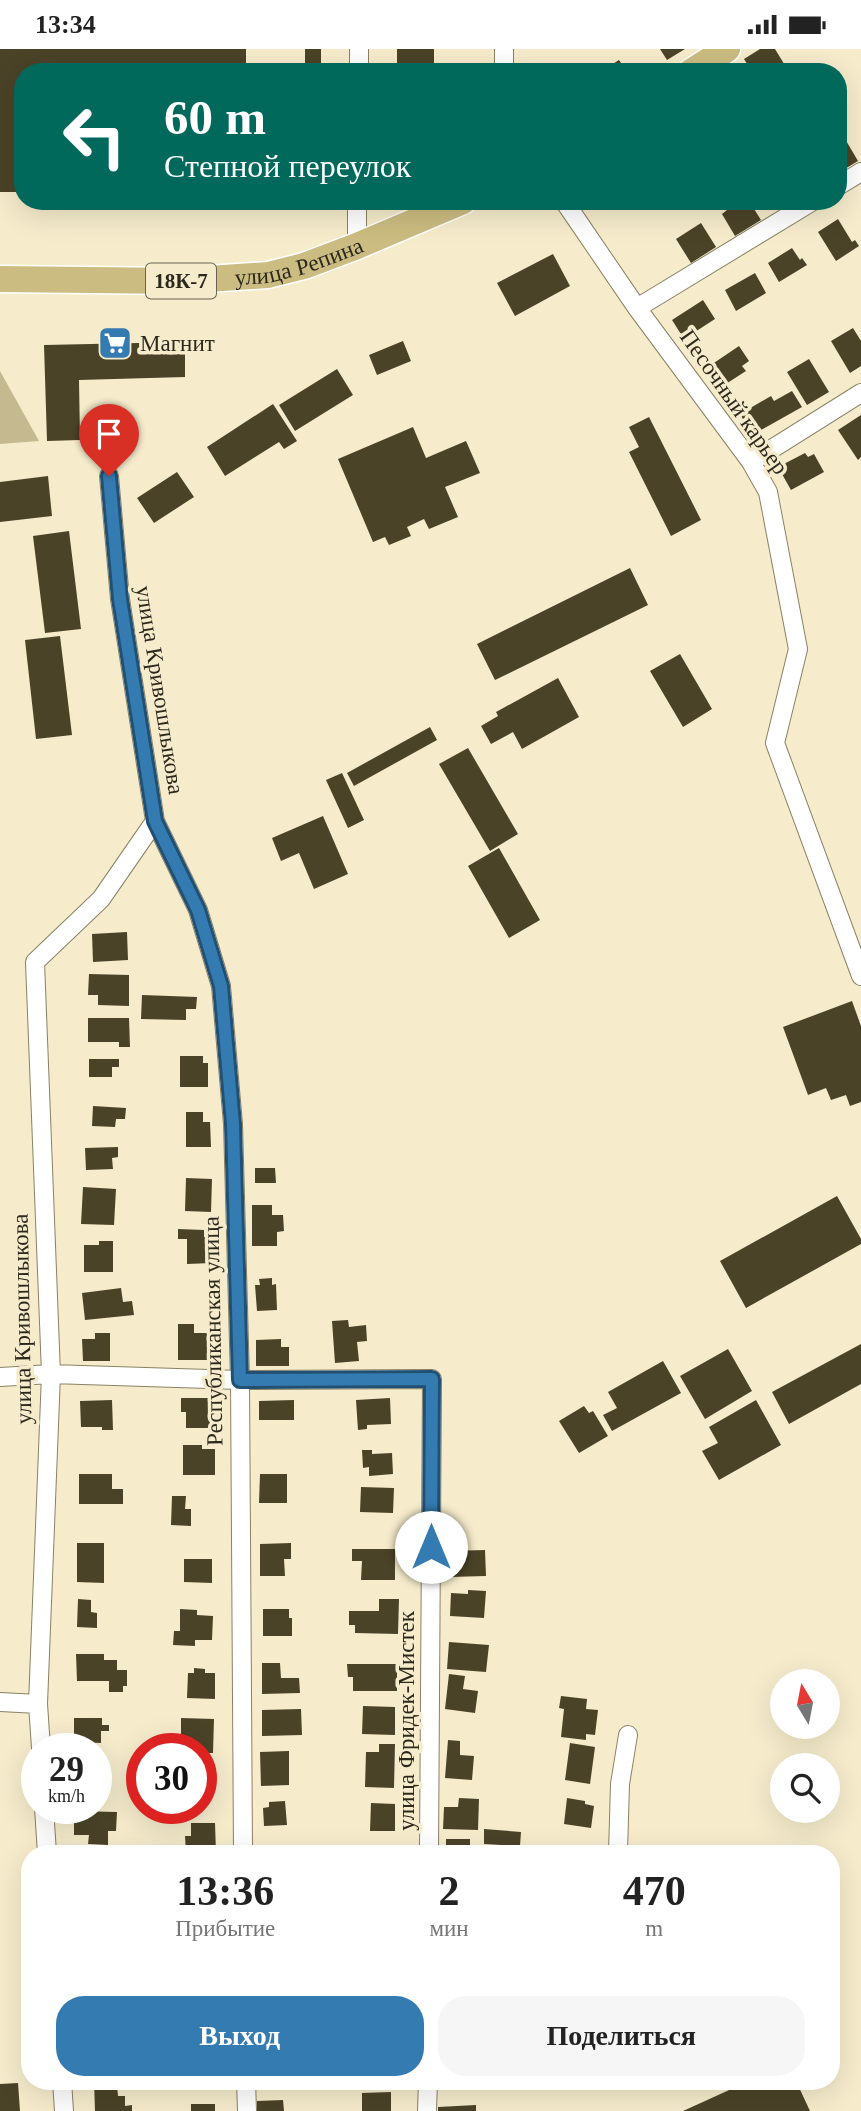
<!DOCTYPE html>
<html lang="ru">
<meta charset="utf-8">
<style>
:root{--surface:#fff;--page:#f6f6f6;--text:#222;--muted:#767676;--accent:#337bb0}
body{margin:0;font-family:"Times New Roman",serif;background:var(--page);color:var(--text);height:100vh;display:flex;flex-direction:column;font-size:26px;white-space:nowrap}
*{box-sizing:border-box;margin:0}
p{font-size:23px;color:var(--muted)}
.icon{flex:none;width:38px;height:38px;fill:none;stroke:currentColor;stroke-width:2;stroke-linecap:round;stroke-linejoin:round}
.map{position:relative;flex:1;overflow:hidden}
.panel{position:absolute;left:21px;top:1796px;width:819px;height:245px;display:flex;flex-direction:column;background:var(--surface);border-radius:28px;box-shadow:0 7px 28px #0002}
.panel>*{flex:none}
.banner{position:absolute;left:14px;top:14px;width:833px;height:147px;border-radius:28px;box-shadow:0 7px 28px #0002;background:#00695c;color:#fff;overflow:hidden}
.needle{width:46px;rotate:350deg}
.controls{position:absolute;left:770px;top:1620px;display:grid;gap:14px}
.controls a{display:grid;place-items:center;width:70px;height:70px;border-radius:50%;background:var(--surface);box-shadow:0 7px 28px #0002;font-size:35px}
.speed{position:absolute;left:21px;top:1684px;display:flex;gap:14px;font-size:35px;font-weight:700;text-align:center}
.speed>*{display:grid;place-content:center;width:91px;height:91px;border-radius:50%;background:var(--surface);box-shadow:0 7px 28px #0002;line-height:1}
.speed small{font-size:18px;font-weight:400}
.speed .limit{border:10px solid #d22;background:#fff;color:#111}
.pin{position:absolute;display:grid;place-items:center;width:60px;height:60px;color:#fff;margin:-72px -30px;border-radius:50% 50% 50% 0;rotate:-45deg;box-shadow:0 0 7px #0007}
.pin .icon{rotate:45deg}
.me{position:absolute;width:77px;margin:-38px;rotate:0deg;stroke-linejoin:round;filter:drop-shadow(0 0 5px #0008)}
.turn{display:flex;align-items:center;gap:24px;height:147px;padding:0 35px;font-size:32px}
.turn .icon{width:91px;height:91px;stroke-width:2.5}
.turn b{display:block;font-size:49px;line-height:60px}
.eta{display:flex;justify-content:space-evenly;align-items:center;height:119px;text-align:center}
.eta b{font-size:42px;font-weight:800;line-height:49px}
.cta{display:flex;gap:14px;margin-top:auto;padding:14px 35px}
.cta a{flex:1;height:80px;border-radius:28px;background:var(--accent);color:#fff;font-size:28px;font-weight:800;line-height:80px;text-align:center}
.cta a+a{background:var(--page);color:var(--text)}
.status{display:flex;justify-content:space-between;align-items:center;height:49px;padding:0 35px;background:var(--surface);direction:ltr}
.status svg{height:19px;fill:currentColor}
.map>svg:first-child{display:block}
</style>
<div class="status"><b>13:34</b><svg viewBox="0 0 49 12"><path d="M0 12V9h3v3zM5 12V6h3v6zM10 12V3h3v9zM15 12V0h3v12zM26 1h20v11H26zM47 4h2v5h-2z"/></svg></div>
<div class="map">
<svg width="861" height="2062" viewBox="0 0 861 2062">
<rect width="100%" height="100%" fill="#f6eccc"/>
<path fill="#c5b98f" d="M0,322L39,392L0,395Z"/>
<path fill="#4b4328" d="M0,0H246V23H23V143H0Z
M305,0H321V16L305,15Z
M397,0H434V23H397Z
M660,0H685L667,11Z
M760,0H775L789,23H752L744,10Z
M619,11L627,23H606L605,20Z
M838,78L858,112L838,124Z
M735,152H749L761,171L735,187L722,165L727,161L726,158Z
M838,170L852,193L855,191L859,197L836,212L818,183Z
M701,174L716,198L691,214L676,190Z
M792,199L800,211L802,209L807,216L779,233L768,214Z
M553,205L570,237L515,267L497,234Z
M755,224L766,244L736,262L725,241Z
M703,251L715,270L684,290L672,271Z
M853,279L861,292V317L850,324L831,292Z
M403,292L411,312L377,326L369,306Z
M185,293V328L79,331L80,391L47,392L44,296Z
M739,297L749,312L742,317L746,322L718,340L705,320Z
M809,310L829,343L807,356L787,323Z
M337,320L353,346L295,382L279,356Z
M792,342L802,358L752,386L740,365L771,347L774,352Z
M273,355L297,392L284,400L279,393L225,427L207,398Z
M861,366V408L858,411L838,381Z
M649,368L701,471L671,487L629,403L639,398L629,378Z
M413,378L426,409L466,392L480,424L445,438L458,468L429,480L424,470L407,478L411,487L389,496L385,488L373,493L338,410Z
M805,404L808,408L814,405L824,423L791,441L778,418Z
M177,423L194,448L154,474L137,449Z
M48,427L52,467L0,473V433Z
M69,482L81,580L45,584L33,487Z
M630,519L648,556L495,631L477,595Z
M60,587L72,686L36,690L25,591Z
M680,605L712,660L683,678L650,622Z
M558,629L579,668L522,700L513,683L491,695L481,677L498,667L496,663Z
M430,678L437,691L354,737L347,724Z
M468,699L518,785L490,802L439,715Z
M342,724L364,771L348,779L326,731Z
M323,767L348,825L314,840L299,804L281,812L272,789Z
M499,799L540,871L509,889L468,817Z
M127,883L128,911L93,913L92,885Z
M89,925L129,926V957L98,956V946H88Z
M142,946L197,948L196,960H186V971L141,970Z
M852,952L861,977V1053L850,1057L846,1046L831,1051L826,1039L808,1046L783,978Z
M88,969H129L130,998H119V993H88Z
M180,1007H203V1014H208V1038H180Z
M89,1010H119V1018H112V1028H89Z
M93,1057L126,1059L125,1070H116L115,1078L92,1077Z
M186,1063H203V1073H210L211,1098H186Z
M118,1098V1108L112,1109L113,1120L86,1121L85,1099Z
M255,1119H275L276,1134H255Z
M186,1129L212,1130L211,1163L185,1162Z
M83,1138L116,1140L114,1176L81,1175Z
M837,1147L861,1190V1195L746,1259L720,1212Z
M252,1156H272V1166H283L284,1182L277,1183V1197H252Z
M178,1180L204,1181V1188H212V1214L187,1215V1190H178Z
M99,1192H113V1223H84V1196H99Z
M272,1229V1236L276,1235L277,1261L257,1262L255,1236H260L259,1230Z
M121,1239L123,1253L132,1252L134,1266L85,1271L82,1244Z
M348,1271L349,1278L366,1276L367,1292L357,1293L359,1312L335,1314L332,1272Z
M178,1275H194V1284H210V1311H178Z
M95,1284H110V1312H83L82,1290H95Z
M281,1290V1298H289V1317H256V1291Z
M861,1295V1335L789,1375L772,1343Z
M728,1300L752,1342L705,1370L680,1327Z
M663,1312L681,1344L612,1382L603,1366L617,1359L608,1343Z
M211,1343H218V1371H211V1379H186V1363H181V1349H211Z
M390,1349L391,1375L367,1376V1380L358,1381L356,1351Z
M112,1351L113,1381H102V1378H81L80,1352Z
M294,1351V1371H259V1352Z
M756,1351L781,1396L719,1431L702,1402L718,1394L709,1378Z
M584,1357L589,1364L593,1362L608,1387L579,1404L559,1372Z
M183,1396H202V1400H215V1426H183Z
M362,1401H372V1405L392,1404L393,1425L369,1427V1418L363,1419Z
M79,1425H112V1440H123V1455H79Z
M260,1425H287V1454H259Z
M361,1438L394,1439L393,1464L360,1463Z
M172,1447H186L185,1460H191V1477L171,1476Z
M77,1494H104V1534L77,1533Z
M291,1494V1510H284L285,1527H260V1495Z
M352,1500H395V1531H361L362,1512H352Z
M485,1501L486,1527L450,1528L449,1502Z
M184,1510H212V1534L184,1533Z
M468,1541L486,1542L484,1569L450,1567L451,1544L468,1545Z
M78,1550L91,1551V1563L97,1564V1579L77,1578Z
M379,1550H399L398,1585L355,1584V1576H349V1562H379Z
M180,1560L197,1561V1566L213,1567L212,1591H195V1597L173,1596L174,1582H180Z
M263,1560H289V1569H292V1587H263Z
M449,1593L489,1596L486,1623L447,1620Z
M76,1605H104V1611H117V1621H127V1637H123V1643H109V1632H77Z
M262,1614H280L281,1629H299L300,1644L262,1645Z
M347,1615H397V1642H353V1628H348Z
M194,1619L205,1620V1624H215V1650L187,1649L188,1624H194Z
M449,1625L465,1627L463,1640L478,1642L475,1664L445,1660Z
M561,1647L587,1650L586,1660L598,1661L595,1686L586,1685V1691L561,1688L564,1660L559,1659Z
M363,1657L395,1658V1686L362,1685Z
M301,1660L302,1686L262,1687V1661Z
M74,1669H102V1676H109V1682H101V1694L74,1693Z
M181,1669L214,1670L213,1704H201V1699H181Z
M448,1691L460,1692V1706L474,1707L472,1731L445,1729Z
M570,1694L595,1698L590,1735L565,1731Z
M379,1695H395L394,1739L365,1738L366,1703H379Z
M289,1702V1736L261,1737L260,1703Z
M201,1721H211L210,1753H201Z
M459,1749L479,1750L478,1781L443,1780L444,1758H458Z
M567,1749L585,1752V1755L594,1757L591,1779L564,1775Z
M285,1752L287,1776L264,1777L263,1759L269,1758V1753Z
M371,1754L395,1755V1782H370Z
M74,1762L117,1763L116,1782H108V1796L88,1795L89,1786H74Z
M191,1774H215L216,1804H186L185,1787H191Z
M484,1780L521,1783L520,1797L484,1795Z
M446,1790H470V1804H446Z
M289,1799V1804H261V1800Z
M549,1800L589,1802V1804H549Z
M94,2032H109V2038L117,2037L118,2047H125V2057L132,2056V2062H95Z
M749,2032H796L810,2062H683Z
M18,2034L20,2062H0V2035Z
M391,2043V2062H362V2044Z
M283,2051L284,2062H257V2052Z
M191,2055H215V2062H191Z
M476,2056V2062H438V2058Z"/>
<g fill="none" stroke-linecap="round" stroke-linejoin="round">
<defs>
<path id="street" d="M359,23V0
M504,23V0
M838,137L861,123
M564,152L637,259L751,413L768,443L798,600L775,694L861,927
M357,197V152
M637,259L813,152
M751,413L861,344
M155,772L198,861L221,937L233,1075L240,1331L243,1804
M0,1328L51,1325L240,1331L432,1330L429,1804
M0,1653L38,1655
M41,1699L38,1655L51,1325L35,913L101,850L155,772L120,550L109,427
M44,1759L47,1804
M618,1804L620,1735L628,1686
M62,2032L64,2062
M246,2032L247,2062
M427,2062L428,2032"/>
<g id="primary">
<path d="M691,23L727,0"/>
<path id="s1" d="M0,230L179,232L268,226L304,217L357,197L463,152"/>
</g>
</defs>
<use href="#street" stroke="#8a8264" stroke-width="20"/>
<use href="#primary" stroke="#fff" stroke-width="29"/>
<use href="#street" stroke="#fff" stroke-width="18"/>
<use href="#primary" stroke="#cbbc81" stroke-width="26"/>
</g>
<g fill="none" stroke-linecap="round" stroke-linejoin="round">
<defs>
<path id="route" d="M109,427L120,550L155,772L198,861L221,937L233,1075L240,1331L432,1330L431,1498"/>
</defs>
<use href="#route" stroke="#215072" stroke-width="18"/>
<use href="#route" stroke="#337bb0" stroke-width="12"/>
</g>
<defs>
<symbol id="supermarket-square" viewBox="-11 -11 22 22"><rect x="-9" y="-9" width="18" height="18" rx="4" fill="#337bb0" stroke="#f6eccc"/><path d="M-6-5.5h2.5l.6 2H6L4.5 2H-2.5L-4.4-4H-6ZM-1.5 3.2a1.3 1.3 0 1 0 .1 0ZM3 3.2a1.3 1.3 0 1 0 .1 0Z" fill="#fff"/></symbol>
</defs>
<g fill-rule="evenodd">
<use href="#supermarket-square" x="96" y="275" width="38" height="38"/>
</g>
<g text-anchor="middle" dominant-baseline="central" stroke-width="7" stroke-linejoin="round" paint-order="stroke">
<rect fill="#f6eccc" stroke="#696351" stroke-width="2" x="146" y="214.5" width="70" height="35" rx="5"/>
<g font-size="21" font-weight="bold" fill="#2c281c">
<text x="181" y="232">18К-7</text>
</g>
<g font-size="23" fill="#2c281c" stroke="#f6eccc">
<text stroke="none"><textPath href="#s1" startOffset="301">улица Репина</textPath></text>
<text transform="translate(734 353) rotate(55)">Песочный карьер</text>
<text transform="translate(160 641) rotate(81)">улица Кривошлыкова</text>
<text transform="translate(22 1270) rotate(-91)">улица Кривошлыкова</text>
<text transform="translate(213 1282) rotate(-91)">Республиканская улица</text>
<text transform="translate(406 1672) rotate(-90)">улица Фридек-Мистек</text>
</g>
<g font-size="23" fill="#2c281c" stroke="#f6eccc" text-anchor="start">
<text x="140" y="294">Магнит</text>
</g>
</g>
</svg>
<div class="controls">
<a><svg class="needle" viewBox="-14 -14 28 28"><path d="M0-13l5 13h-10z" fill="#e53935"/><path d="M0 13l5-13h-10z" fill="#767676"/></svg></a>
<a><svg class="icon" aria-label="search" viewBox="0 0 24 24"><circle cx="10" cy="10" r="6"/><path d="M15 15l6 6"/></svg></a>
</div>
<div class="speed"><div>29<small>km/h</small></div><div class="limit">30</div></div>
<div class="pin" style="left:109px;top:427px;background:#d93025"><svg class="icon" aria-label="arrive" viewBox="0 0 24 24"><path d="M6 21V4h12l-3 4 3 4H6"/></svg></div>
<svg class="me" style="left:431px;top:1498px" viewBox="-20 -20 40 40"><circle r="19" fill="#fff"/><path d="M0-13L10 11 0 6-10 11z" fill="#337bb0"/></svg>
<div class="banner">
<div class="turn"><svg class="icon" aria-label="left" viewBox="0 0 24 24"><path d="M17 20v-9H6M10 6l-5 5 5 5"/></svg><div><b>60 m</b>Степной переулок</div></div>
</div>
<section class="panel">
<div class="eta">
<div><b>13:36</b><p>Прибытие</p></div>
<div><b>2</b><p>мин</p></div>
<div><b>470</b><p>m</p></div>
</div>
<div class="cta"><a>Выход</a><a>Поделиться</a></div>
</section>
</div>
